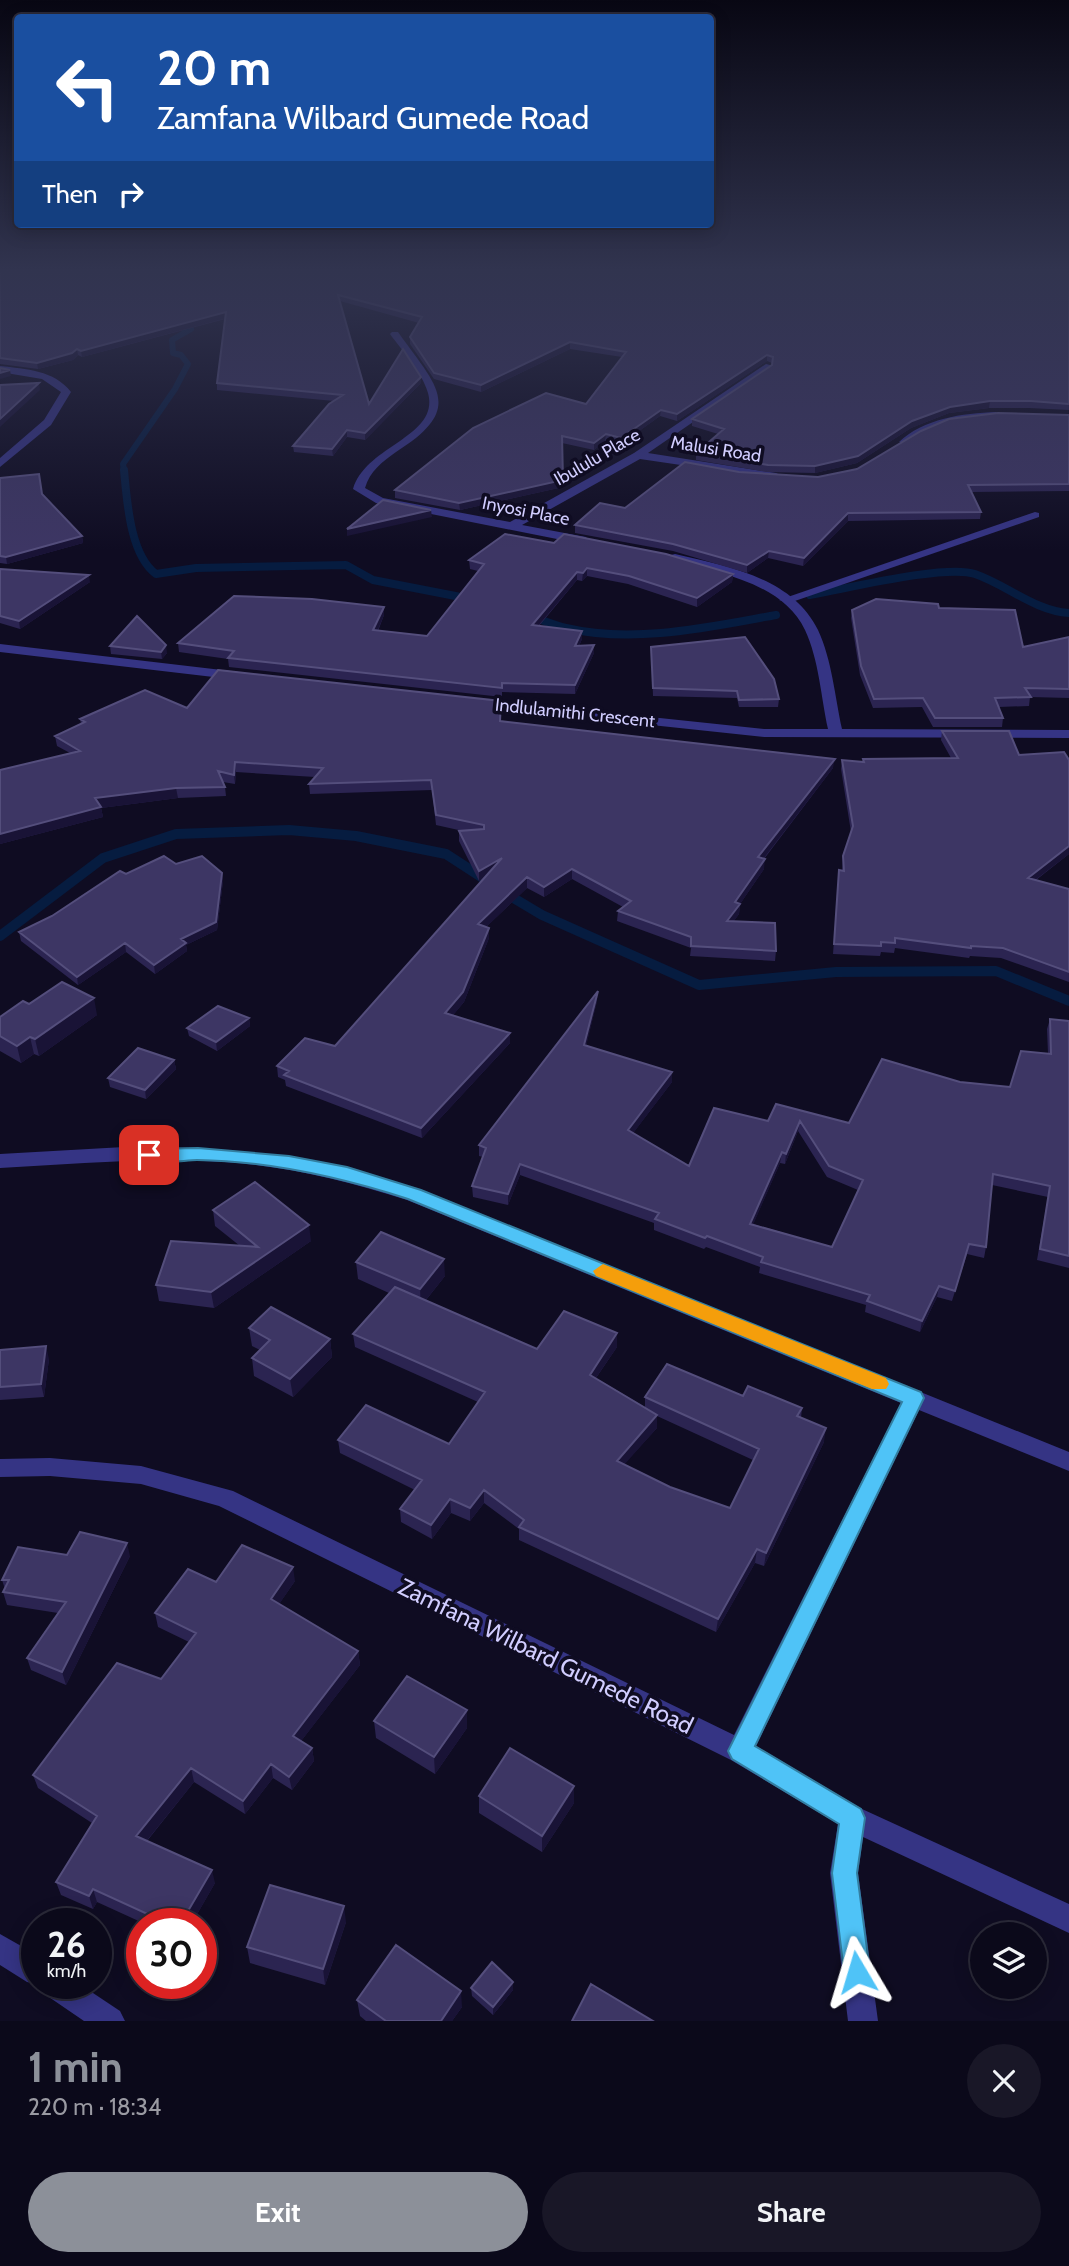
<!DOCTYPE html>
<meta charset="utf-8">
<style>
:root{--surface:#0b091a;--page:#191727;--text:#f1f3f6;--muted:#9a9aa2;--line:#2b2a39;--accent:#8c9099}
body{margin:0;font-family:Cabin,sans-serif;background:var(--page);color:var(--text);height:100vh;display:flex;flex-direction:column;font-size:26px;white-space:nowrap}
*{box-sizing:border-box;margin:0}
p{font-size:23px;color:var(--muted)}
.icon{flex:none;width:38px;height:38px;fill:none;stroke:currentColor;stroke-width:2;stroke-linecap:round;stroke-linejoin:round}
.map{position:relative;height:2021px;overflow:hidden}
.sheet{display:flex;flex-direction:column;background:var(--surface);flex:1}
.sheet>*{flex:none}
.top-card{position:absolute;left:14px;top:14px;width:700px;height:214px;border-radius:7px;box-shadow:0 4px 18px #0003,0 0 0 2px var(--line);background:#1a4fa0;color:#fff;overflow:hidden}
.fabs{position:absolute;left:970px;top:1922px;display:grid;gap:14px}
.fabs a{display:grid;place-items:center;width:77px;height:77px;border-radius:50%;background:var(--surface);box-shadow:0 4px 18px #0003,0 0 0 2px var(--line);font-size:35px}
.speed{position:absolute;left:21px;top:1908px;display:flex;gap:14px;font-size:35px;font-weight:700;text-align:center}
.speed>*{display:grid;place-content:center;width:91px;height:91px;border-radius:50%;background:var(--surface);box-shadow:0 4px 18px #0003,0 0 0 2px var(--line);line-height:1}
.speed small{font-size:18px;font-weight:400}
.speed .limit{border:10px solid #d22;background:#fff;color:#111}
.pin{position:absolute;display:grid;place-items:center;width:60px;height:60px;color:#fff;margin:-30px;border-radius:14px;box-shadow:0 4px 10px #0006}
.me{position:absolute;width:77px;margin:-38px;rotate:353deg;stroke-linejoin:round;filter:drop-shadow(0 0 5px #0008)}
.turn{display:flex;align-items:center;gap:24px;height:147px;padding:0 28px;font-size:32px}
.turn .icon{width:91px;height:91px;stroke-width:2.5}
.turn b{display:block;font-size:49px;line-height:60px}
.then{display:flex;align-items:center;height:66px;padding:0 28px;background:#0003;gap:14px;font-size:26px}
.round{display:grid;place-items:center;flex:none;width:74px;height:74px;border-radius:37px;background:var(--page)}
.summary{display:flex;align-items:center;justify-content:space-between;height:119px;padding:0 28px}
h1{font-size:42px;font-weight:800;line-height:52px;color:var(--accent)}
.cta{display:flex;gap:14px;margin-top:auto;padding:14px 28px}
.cta a{flex:1;height:80px;border-radius:42px;background:var(--accent);color:#fff;font-size:28px;font-weight:800;line-height:80px;text-align:center}
.cta a+a{background:var(--page);color:var(--text)}
.map>svg:first-child{display:block}
</style>
<div class="map">
<svg width="1069" height="2021" viewBox="0 0 1069 2021">
<rect width="100%" height="100%" fill="#0f0c22"/>
<g fill="none" stroke-linecap="round" stroke-linejoin="round">
<path stroke="#061c40" stroke-width="6" d="M124,471L123,464L175,389L188,364L181,355L173,353L172,340L191,329L174,326"/>
<path stroke="#061c40" stroke-width="8" d="M124,470C127,501 130,555 156,574L196,568L346,565L373,580L471,599
M810,595C845,589 946,564 975,574C1007,585 1035,611 1069,613
M530,616C542,620 554,625 566,628C634,644 709,627 776,615"/>
<path stroke="#061c40" stroke-width="10" d="M505,893L542,915L699,985L836,972L996,971L1069,1001
M0,936L103,858L176,834L289,830L356,836L446,854L486,880"/>
<path fill="#353484" fill-rule="evenodd" d="M1035,512L1039,513V517L789,603L779,600Z"/>
<path fill="#353484" fill-rule="evenodd" d="M392,332H398C437,387 466,408 396,452C382,462 370,471 365,488L383,498L510,522L634,453L766,364L770,365V369L648,453L776,473L782,476L776,479L640,459L522,525L586,537L588,540L582,544L376,503L353,489C366,445 440,437 428,393C422,372 403,352 390,334Z
M0,366C26,369 54,370 71,392L51,425L0,467V458L44,420L61,392L42,379L0,372Z
M996,412L1001,415L1000,417C961,424 943,422 908,444L899,442C923,419 963,413 996,412Z
M675,554C726,566 792,577 818,630C832,660 835,697 842,729L1069,730V738L764,737L474,706V700L479,699L764,729H828C821,697 819,660 805,630C782,582 717,572 671,561V555Z
M0,644L239,672L246,676L239,680L0,652Z
M124,1147C227,1145 323,1159 421,1190L1069,1452V1471L919,1410L756,1746L862,1809L1069,1904V1933L863,1837L858,1873L878,2021H848L830,1873L838,1824L731,1760L219,1506L141,1484L50,1476L0,1477V1459L50,1458L141,1466L233,1491L734,1735L901,1403L407,1200C348,1181 287,1166 224,1162C149,1157 75,1164 0,1168V1154Z
M0,1934L37,1955V1983H78L120,2011L125,2021H84L43,1993L40,1985L27,1982L0,1965Z"/>
</g>
<path fill="#2b2451" fill-rule="evenodd" d="M0,267H1069V410L1029,408H989L949,413L911,428L857,463L815,473L767,472L696,460V453L718,434L692,426V419L772,365V363L767,361L677,421L660,416L621,444L605,441L594,450L562,443L563,487L460,510L395,498V490L586,404L622,357L570,349L481,392L434,379L410,344V337L419,323L340,301L369,404L421,383L365,440L347,437L333,456L294,452L293,446L334,401L217,390V383L225,319L82,357L78,355L73,360L38,369L0,364Z
M1069,415V491L971,492L981,512L980,519L848,521L803,566L768,558L747,573L673,551L575,533V525L625,508L739,472L818,477L857,469Z
M0,478L42,495L82,536L83,543L7,564L0,563Z
M469,560L733,574L732,582L697,607L628,584L587,576L582,581L577,580L539,626L582,639L579,646L594,645V653L575,694L502,692V697L229,667L228,659L179,652L178,643L384,615L378,631L427,636L478,571L470,569Z
M0,569L90,582L20,629L0,623Z
M939,608L1023,647L1069,637V698L1030,697L1029,706L999,707L1003,718L1002,727H933L922,707L873,708L860,675L851,618L852,610Z
M110,646L167,653L162,659L111,654Z
M651,647L779,699L778,707H739L737,698L653,696Z
M187,708L501,710L500,721L833,768L764,859V869L740,904L739,914L733,922L776,951L775,961L690,956L691,948L617,921L618,911L623,907L572,879L544,897L527,888L486,927L489,928V938L464,1002L453,1015L510,1043L422,1138L286,1086L285,1080L278,1077L277,1066L335,1046L483,879L479,881L459,841V831H463L436,825L432,790L310,794L309,784L315,777L236,772L235,784L223,782L225,787L226,796L178,798L101,808L103,817L0,844V770L70,753L57,746L55,736L81,724L80,719Z
M942,731L1019,755L1069,760V854L1036,880L1069,889V982L1001,958L970,956L969,958L895,948L894,953L881,952L880,956L833,954L839,870L842,871L843,856L851,832L841,769L842,760L863,762V759L951,758L941,740Z
M176,864L222,873L223,881L217,930L186,945L187,951L155,974L126,952L78,985L21,941L19,932L52,916L126,874Z
M597,1001L586,1045L672,1082L633,1133L689,1166L768,1121L849,1123L960,1082L1010,1087L1048,1054L1047,1029L1050,1019L1069,1021V1268L1037,1260L1048,1197L992,1185L986,1247L984,1258L967,1254L952,1301L937,1297L920,1332L865,1312L866,1305L759,1273L760,1267L706,1247L704,1249L654,1230V1223L520,1175L508,1205L473,1197L472,1186L483,1157L479,1156V1145ZM798,1131L827,1177L858,1190L832,1247L753,1224L780,1163L785,1164Z
M29,1004L97,1015L39,1056L34,1054L21,1063L0,1051V1017Z
M249,1018L250,1026L217,1051L189,1036L187,1028Z
M174,1060L176,1069L146,1099L110,1087L108,1078Z
M213,1210L311,1241L214,1308L159,1301L156,1285L240,1246L215,1226Z
M356,1262L445,1276L426,1300L537,1349L617,1333V1347L596,1378L645,1407V1397L743,1396L802,1408L801,1418L824,1442L764,1566L755,1563L716,1632L519,1540V1529L484,1503L470,1521L451,1513L432,1539L401,1522L400,1509L415,1490L340,1453L338,1440L449,1444L478,1402L355,1347L353,1334L389,1293L358,1279ZM657,1416L753,1460L730,1508L670,1487L624,1464L657,1428Z
M249,1328L330,1339L332,1357L293,1397L254,1376L252,1358L260,1350L252,1346Z
M0,1350L49,1359L44,1397L0,1400Z
M130,1556L66,1685L31,1670L27,1658L58,1613L7,1605L3,1592L5,1589L2,1580Z
M295,1581L279,1604L358,1651L360,1665L301,1741L312,1748L314,1761L292,1790L273,1778L245,1814L194,1782L147,1841L215,1883L192,1923H143L97,1902L93,1909L61,1895L56,1882L92,1823L38,1788L33,1775L161,1679L189,1642L158,1627L155,1613L216,1582Z
M467,1710V1728L435,1774L376,1738L374,1721Z
M574,1786V1803L542,1852L479,1813V1796Z
M346,1922L325,1985L250,1963L247,1947Z
M513,1982V1990L493,2015L472,1996L471,1988Z
M357,2000L462,2007L452,2021H366L360,2016Z"/>
<path fill="#191336" d="M226,312L227,318L82,357L81,351Z
M570,342V349L481,392V385Z
M77,349L78,355L73,360L38,369L37,363Z
M767,355V361L677,421V414Z
M10,370L11,376L0,379V373Z
M421,377V383L365,440V433Z
M39,383L40,390L0,427V419Z
M990,401L989,408L949,413L911,428L857,463L815,473V466L912,421L950,407Z
M661,410L660,416L621,444V438Z
M347,430V437L333,456L332,449Z
M606,434L605,441L594,450V443Z
M563,480V487L460,510L459,503Z
M431,510L432,517L347,536V529Z
M848,513V521L803,566L804,558Z
M82,536L83,543L7,564L6,557Z
M769,551L768,558L747,573V565Z
M587,568V576L582,581L583,573Z
M577,572V580L532,633V625Z
M733,574L732,582L697,607V598Z
M89,575L90,582L20,629L19,621Z
M384,607V615L374,639L373,630Z
M582,631V639L575,655V646Z
M166,645L167,653L162,659L161,652Z
M594,645V653L575,694V685Z
M835,759L833,768L757,867L758,857Z
M235,762L236,772L235,784L234,775Z
M176,788L178,798L101,808L103,817L0,844V834L95,798Z
M1069,846V854L1026,887L1028,878Z
M502,858L503,868L479,881V871Z
M765,859L764,869L740,904L739,914L726,932L727,921L735,902Z
M572,869V879L544,897V887Z
M222,873L223,881L217,930L186,945L187,951L155,974L154,965L181,939Z
M527,877V888L479,934L478,924Z
M489,928V938L464,1002L446,1024L445,1013Z
M125,943L126,952L78,985L77,977Z
M598,991L597,1001L584,1055V1045Z
M94,998L97,1015L39,1056L35,1039Z
M249,1018L250,1026L217,1051L216,1042Z
M510,1033V1043L422,1138L421,1128Z
M30,1037L34,1054L21,1063L17,1046Z
M174,1060L176,1069L146,1099L145,1090Z
M672,1072V1082L628,1140V1130Z
M800,1121L798,1131L785,1164L786,1154Z
M782,1152L780,1163L749,1234L750,1224Z
M520,1164V1175L508,1205V1194Z
M309,1225L311,1241L214,1308L211,1292Z
M969,1244L967,1254L952,1301L955,1291Z
M444,1259L445,1276L421,1306L420,1289Z
M939,1286L937,1297L920,1332L922,1321Z
M617,1333V1347L589,1388L590,1375Z
M330,1339L332,1357L293,1397L290,1379Z
M46,1346L49,1359L44,1397L41,1384Z
M657,1415V1428L616,1474L617,1461Z
M826,1428L824,1442L764,1566L766,1553Z
M484,1490V1503L470,1521V1508Z
M450,1499L451,1513L432,1539L431,1525Z
M127,1543L130,1556L66,1685L62,1672Z
M757,1549L755,1563L716,1632L718,1619Z
M293,1567L295,1581L273,1613L271,1599Z
M358,1651L360,1665L295,1749L293,1736Z
M467,1710V1728L435,1774L434,1757Z
M312,1748L314,1761L292,1790L289,1777Z
M271,1764L273,1778L245,1814L243,1801Z
M191,1768L194,1782L140,1849L136,1836Z
M574,1786V1803L542,1852V1836Z
M212,1870L215,1883L192,1923H181Z
M93,1889L97,1902L93,1909L89,1896Z
M344,1906L346,1922L325,1985L323,1969Z
M513,1982V1990L493,2015V2007Z
M461,1991L462,2007L452,2021H441Z"/>
<path fill="#3d3664" stroke="#544e7c" stroke-width="2" fill-rule="evenodd" d="M0,267H1069V404L1031,401H990L950,407L912,421L858,456L815,466L768,465L696,453L724,429L692,419L772,365L773,357L767,355L677,414L661,410L621,438L606,434L594,443L562,436L563,480L459,503L395,490L473,428L546,393L586,404L626,352L570,342L481,385L434,373L410,337L422,317L338,295L369,404L403,349L421,377L365,433L347,430L332,449L293,446L329,404L343,395L217,383L226,312L81,351L77,349L72,353L37,363L0,358Z
M0,368L10,370L0,373Z
M39,383L0,419V385Z
M998,413L1069,415V484L968,485L981,512L848,513L804,558L769,551L747,565L673,544L575,525L600,503L625,508L685,462L739,472L818,477L857,469L921,431L949,419Z
M39,474L42,494L82,536L6,557L0,556V478Z
M383,500L431,510L347,529Z
M505,534L554,543L564,534L666,554L733,574L697,598L629,576L587,568L583,573L577,572L532,625L582,631L575,646L594,645L575,685L502,683V688L228,658L234,651L178,643L234,596L312,599L384,607L373,630L427,636L484,564L469,560Z
M0,569L89,575L19,621L0,616Z
M876,599L938,604L939,608L1015,610L1023,647L1069,637V689L1025,688L1031,697L995,698L1003,718H935L923,698L874,699L861,666L852,610Z
M137,616L166,645L161,652L110,646Z
M745,637L774,679L779,699L739,700L737,691L653,688L651,647Z
M218,670L501,701L500,721L835,759L758,857L765,859L735,902L740,904L727,921L775,923L776,951L691,946V937L618,911L631,901L572,869L544,887L527,877L478,924L489,928L463,992L445,1013L510,1033L421,1128L284,1075L289,1071L277,1066L305,1038L335,1046L502,858L479,871L459,831L484,829V825L436,815L431,780L309,784L323,768L235,762L234,775L218,771L225,787L176,788L95,798L101,807L0,834V770L80,751L55,736L85,722L80,719L145,690L187,708Z
M942,731H1009L1019,755L1064,752L1069,760V846L1028,878L1069,889V972L1003,948L971,946V948L895,938V943L881,942V946L834,944L839,870L844,871L843,856L853,826L842,760L864,762L863,759L958,758Z
M164,856L176,864L202,856L222,873L216,922L181,939L186,943L154,965L125,943L77,977L19,932L52,916L120,871L126,874Z
M62,982L94,998L35,1039L30,1037L17,1046L0,1036V1017L23,1001L29,1004Z
M598,991L584,1045L672,1072L628,1130L689,1166L714,1108L768,1121L776,1104L849,1123L882,1059L960,1082L1010,1087L1021,1051L1051,1054L1050,1019L1069,1021V1256L1040,1249L1050,1186L993,1174L986,1247L969,1244L955,1291L939,1286L922,1321L867,1301L870,1295L761,1262L763,1257L707,1236L705,1238L655,1219L659,1213L520,1164L508,1194L472,1186L486,1148L479,1145ZM800,1121L829,1166L863,1180L832,1247L750,1224L782,1152L786,1154Z
M218,1006L249,1018L216,1042L187,1028Z
M138,1048L174,1060L145,1090L108,1078Z
M255,1182L309,1225L211,1292L156,1285L171,1241L258,1247L213,1210Z
M381,1232L444,1259L420,1289L356,1262Z
M395,1287L537,1349L564,1311L617,1333L590,1375L657,1415L617,1461L670,1487L730,1508L759,1449L645,1397L667,1364L743,1396L748,1386L802,1408L797,1416L826,1428L766,1553L757,1549L718,1619L519,1527L524,1520L484,1490L470,1508L450,1499L431,1525L400,1509L422,1480L338,1440L366,1405L449,1444L485,1392L353,1334Z
M271,1307L330,1339L290,1379L252,1358L270,1340L249,1328Z
M46,1346L41,1384L0,1387V1350Z
M80,1532L127,1543L62,1672L27,1658L66,1602L3,1592L9,1580H2L18,1547L67,1555Z
M242,1545L293,1567L271,1599L358,1651L293,1736L312,1748L289,1777L271,1764L243,1801L191,1768L136,1836L212,1870L181,1923H167L93,1889L89,1896L56,1882L97,1816L33,1775L117,1663L161,1679L196,1633L155,1613L188,1569L216,1582Z
M407,1676L467,1710L434,1757L374,1721Z
M510,1748L574,1786L542,1836L479,1796Z
M270,1885L344,1906L323,1969L247,1947Z
M396,1945L461,1991L441,2021H386L357,2000Z
M492,1962L513,1982L493,2007L471,1988Z
M591,1984L653,2021H572Z"/>
<linearGradient id="sky" x2="0" y2="1"><stop stop-color="#080713"/><stop offset="0.49" stop-color="#31344f"/><stop offset="1" stop-color="#31344f" stop-opacity="0"/></linearGradient>
<rect width="1069" height="550" fill="url(#sky)"/>
<path fill="#4fc3f7" stroke="#337fa1" stroke-width="2" d="M198,1148L289,1156L347,1167L421,1190L921,1392L924,1398L755,1746L861,1809L865,1818L857,1873L870,1972L866,1981L857,1985L848,1981L844,1972L832,1873L839,1824L732,1759L728,1751L902,1402L408,1199C340,1177 269,1161 197,1160C183,1160 149,1168 140,1155L149,1149Z"/>
<path fill="#f59e0b" d="M603,1264L886,1378L889,1384L886,1389H872L596,1276L593,1271Z"/>
<g text-anchor="middle" dominant-baseline="central" stroke-width="7" stroke-linejoin="round" paint-order="stroke">
<g font-size="18" fill="#d1cdff" stroke="#0f0c22">
<text transform="translate(716 449) rotate(9)">Malusi Road</text>
<text transform="translate(597 457) rotate(-30)">Ibululu Place</text>
<text transform="translate(526 511) rotate(11)">Inyosi Place</text>
<text transform="translate(575 713) rotate(6)">Indlulamithi Crescent</text>
</g>
<g font-size="24" fill="#d1cdff" stroke="#0f0c22">
<text transform="translate(546 1656) rotate(26)">Zamfana Wilbard Gumede Road</text>
</g>
</g>
</svg>
<div class="fabs">
<a><svg class="icon" aria-label="layers" viewBox="0 0 24 24"><path d="M12 4l9 5-9 5-9-5zM3 14l9 5 9-5"/></svg></a>
</div>
<div class="speed"><div>26<small>km/h</small></div><div class="limit">30</div></div>
<div class="pin" style="left:149px;top:1155px;background:#d93025"><svg class="icon" aria-label="arrive" viewBox="0 0 24 24"><path d="M6 21V4h12l-3 4 3 4H6"/></svg></div>
<svg class="me" style="left:857px;top:1972px" viewBox="-20 -20 40 40"><path d="M0-17L14 15 0 8-14 15z" fill="#4fc3f7" stroke="#fff" stroke-width="4"/></svg>
<div class="top-card">
<div class="turn"><svg class="icon" aria-label="left" viewBox="0 0 24 24"><path d="M17 20v-9H6M10 6l-5 5 5 5"/></svg><div><b>20 m</b>Zamfana Wilbard Gumede Road</div></div>
<div class="then">Then<svg class="icon" aria-label="right" viewBox="0 0 24 24"><path d="M7 20v-9h11M14 6l5 5-5 5"/></svg></div>
</div>
</div>
<section class="sheet">
<div class="summary"><div><h1>1 min</h1><p>220 m · 18:34</p></div><a class="round"><svg class="icon" aria-label="close" viewBox="0 0 24 24"><path d="M6 6l12 12M18 6L6 18"/></svg></a></div>
<div class="cta"><a>Exit</a><a>Share</a></div>
</section>
